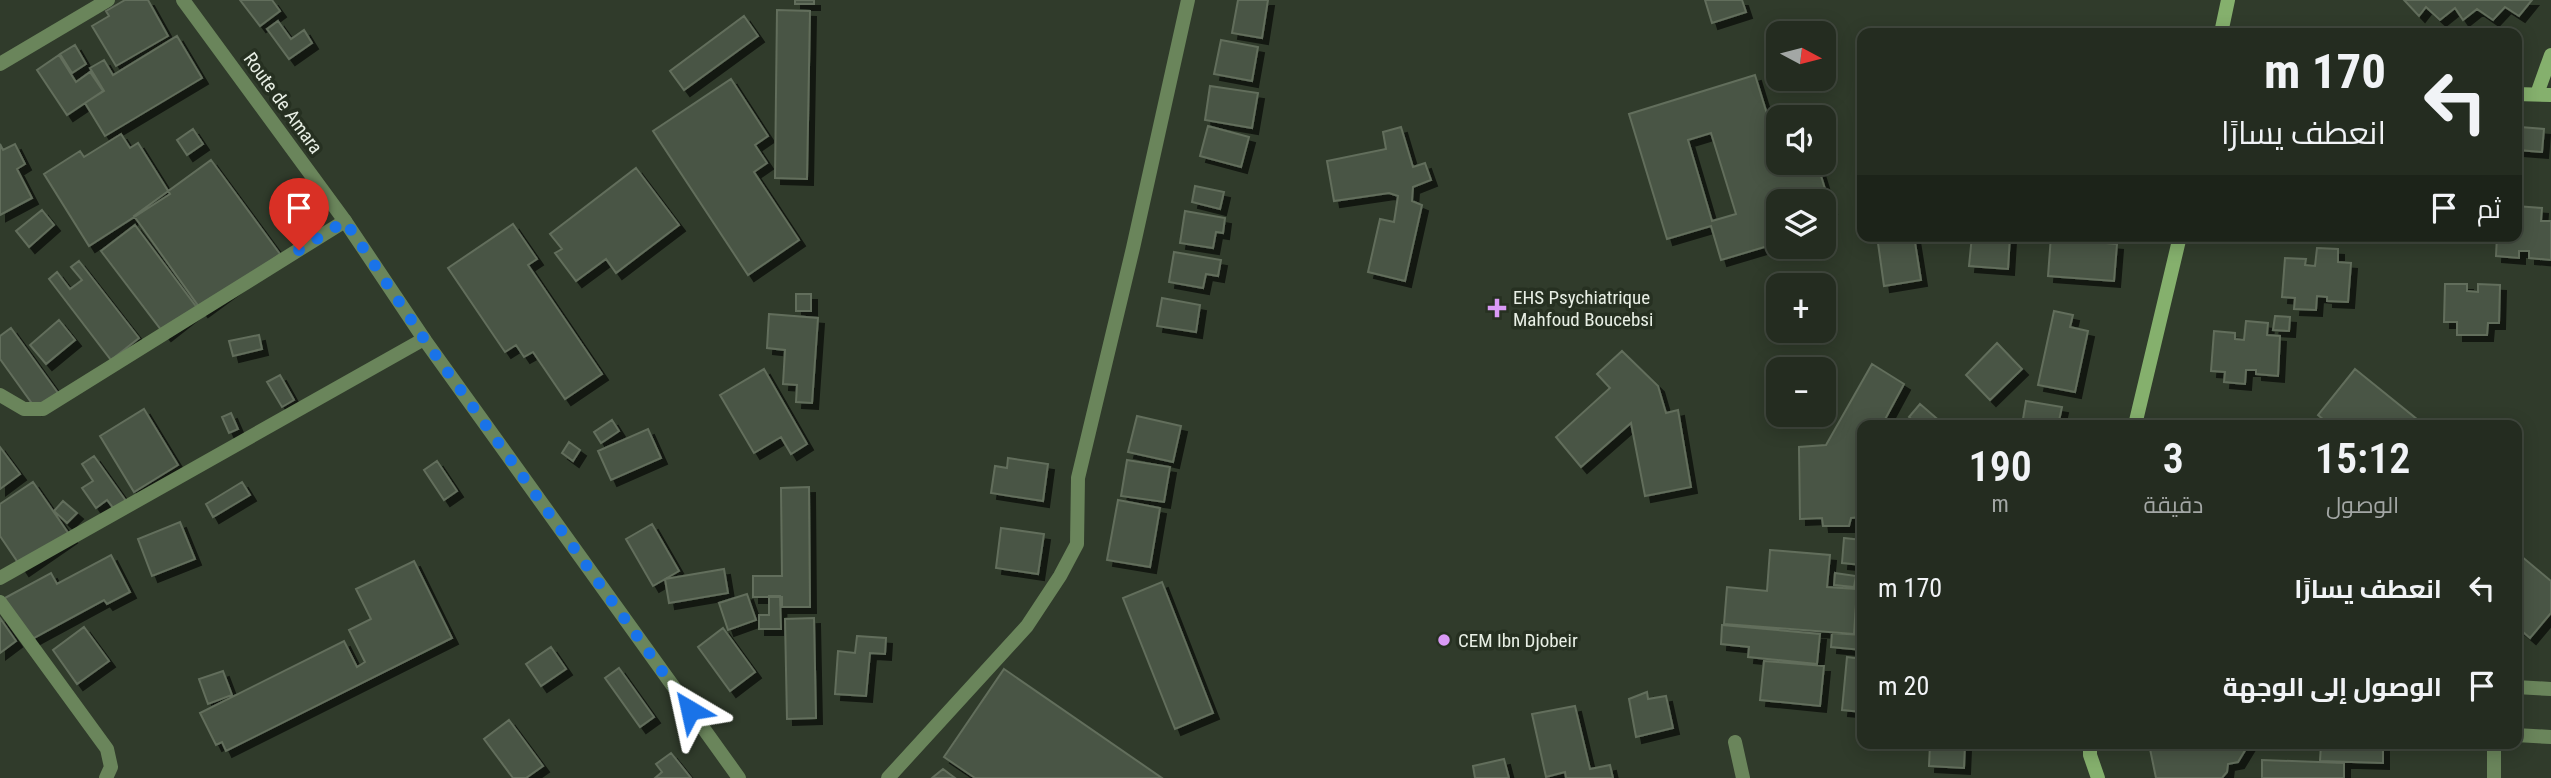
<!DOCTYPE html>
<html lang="ar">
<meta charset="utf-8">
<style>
:root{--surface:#242c20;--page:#2c3429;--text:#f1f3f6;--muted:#a3a7a5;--line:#41483e}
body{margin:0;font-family:"Roboto Condensed",Cairo,sans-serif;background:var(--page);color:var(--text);direction:rtl;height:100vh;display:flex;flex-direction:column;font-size:26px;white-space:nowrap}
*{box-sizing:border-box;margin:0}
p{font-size:23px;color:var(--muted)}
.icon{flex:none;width:38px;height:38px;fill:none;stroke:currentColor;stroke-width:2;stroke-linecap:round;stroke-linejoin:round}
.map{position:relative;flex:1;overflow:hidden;direction:ltr}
.drawer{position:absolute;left:1857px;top:420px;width:665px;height:329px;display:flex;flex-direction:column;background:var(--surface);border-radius:14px;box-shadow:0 4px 18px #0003,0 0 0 2px var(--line);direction:rtl}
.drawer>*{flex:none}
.guide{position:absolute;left:1857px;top:28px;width:665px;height:214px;border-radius:14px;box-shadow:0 4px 18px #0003,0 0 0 2px var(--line);direction:rtl;background:#242c20;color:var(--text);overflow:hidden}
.needle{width:46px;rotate:97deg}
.fabs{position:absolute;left:1766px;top:21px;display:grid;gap:14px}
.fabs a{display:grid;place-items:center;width:70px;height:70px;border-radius:14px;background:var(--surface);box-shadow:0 4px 18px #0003,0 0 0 2px var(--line);font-size:35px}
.pin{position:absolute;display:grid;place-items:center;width:60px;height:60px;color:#fff;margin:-72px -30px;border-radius:50% 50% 50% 0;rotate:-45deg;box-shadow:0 0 7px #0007}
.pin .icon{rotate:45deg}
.me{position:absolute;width:77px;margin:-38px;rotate:324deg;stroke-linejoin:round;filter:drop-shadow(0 0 5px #0008)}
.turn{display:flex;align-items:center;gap:24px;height:147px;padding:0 21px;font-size:32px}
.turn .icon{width:91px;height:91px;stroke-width:2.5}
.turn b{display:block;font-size:49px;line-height:60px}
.then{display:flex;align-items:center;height:66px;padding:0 21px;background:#0003;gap:14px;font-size:26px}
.eta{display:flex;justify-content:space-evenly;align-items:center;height:119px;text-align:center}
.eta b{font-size:42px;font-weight:600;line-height:49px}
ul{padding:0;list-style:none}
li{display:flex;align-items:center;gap:21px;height:98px;padding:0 21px}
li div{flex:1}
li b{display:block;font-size:26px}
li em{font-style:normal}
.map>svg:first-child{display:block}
</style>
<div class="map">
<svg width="2551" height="778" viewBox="0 0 2551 778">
<defs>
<filter id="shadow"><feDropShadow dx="6" dy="6" stdDeviation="0" flood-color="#0009"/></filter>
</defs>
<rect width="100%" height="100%" fill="#303b2b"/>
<path fill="#4a5544" stroke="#626e5c" stroke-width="2" fill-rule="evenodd" filter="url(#shadow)" d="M125,0H148L168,36L116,66L92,26L109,16L106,11Z
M240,0H272L280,11L260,26Z
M795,0H814V4H795Z
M1238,0H1268L1262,38L1232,33Z
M1705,0H1742L1746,12L1712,23Z
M2404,0H2532L2519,16L2505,7L2493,20L2477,9L2463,20L2455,8L2440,20L2426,7L2419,16Z
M777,10L810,11L807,179L775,178Z
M744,16L758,36L684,90L670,71Z
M278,21L291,39L304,30L312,43L289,59L267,29Z
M177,36L202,78L105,136L85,103L104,91L90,68L104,60L113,75Z
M1221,40L1258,47L1252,81L1214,74Z
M75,45L86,64L72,73L60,54Z
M59,55L76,82L90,72L103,91L67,115L37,70Z
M1755,75L1768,117L1801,107L1804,117H1778V163H1817L1831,208L1824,210V201H1778V243L1721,260L1711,226L1667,239L1629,114ZM1711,133L1736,214L1712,221L1688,140Z
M731,79L768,136L755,145L767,163L754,172L799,240L748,275L653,131Z
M1210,86L1258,93L1252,128L1205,120Z
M1208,126L1249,137L1241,167L1200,156Z
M1401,127L1413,167L1425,163L1431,180L1413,187L1412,201L1422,205L1405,281L1368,272L1380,219L1394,222L1398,196L1389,193L1334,201L1327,161L1386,149L1383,132Z
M2520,127L2544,129L2542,152L2518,150Z
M193,129L203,144L187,155L177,140Z
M121,134L130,148L138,143L170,194L89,246L44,174L80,151L84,157Z
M0,144L3,150L15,144L25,164L17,169L32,198L0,215Z
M211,160L280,254L202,311L134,216Z
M636,168L679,225L616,273L606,259L576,281L555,253L562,249L550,234Z
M1195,186L1224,192L1220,209L1192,202Z
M2516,206L2542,208L2541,221H2551V260L2529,258V251H2519V258L2496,256L2497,236H2516Z
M42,210L54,225L29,247L16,231Z
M1185,211L1225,218L1223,233L1216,232L1213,248L1180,243Z
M513,224L537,259L528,265L602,374L565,399L533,352L524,357L516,345L505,352L448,268Z
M135,225L198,309L165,335L101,251Z
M1877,236H1914L1921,280L1884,286Z
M1972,236H2010L2008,269L1969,266Z
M2051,236H2074L2073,240L2117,244L2114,281L2048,276Z
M2317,248L2338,249V262L2351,263L2348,302L2327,301V297L2317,296L2316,310L2294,309L2295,298L2282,297L2285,258L2306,259L2305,265L2315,266Z
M1174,252L1221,260L1218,276L1206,274L1203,288L1169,282Z
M79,261L139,338L111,360L49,279L57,272L70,289L82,280L71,267Z
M2445,284H2467V291L2478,292V284L2500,285L2499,323H2488L2487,335H2457V322H2444Z
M796,294H811V311H796Z
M1162,298L1200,305L1196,332L1157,326Z
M2054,311L2073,315L2070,327L2088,331L2075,392L2038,385Z
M769,314L818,318L812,403L796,402L797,385L783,384L785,350L767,348Z
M2275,316L2290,317L2289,331L2273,330Z
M59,320L75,340L46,364L30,345Z
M2246,321L2268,323L2267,335L2280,336L2278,376L2256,374V370H2246L2245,384L2224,382L2225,372L2211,371L2214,331L2235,333V339L2244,340Z
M11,328L58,393L36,409L0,359V336Z
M259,335L262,349L233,356L229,341Z
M1997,343L2022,369L1990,400L1966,375Z
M1622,351L1658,386L1666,413L1678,410L1691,487L1645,496L1631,423L1581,467L1556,437L1610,388L1597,374Z
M1872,364L1904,384L1882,425H1862V517L1851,518L1849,526H1823L1822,518L1800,519L1799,447L1826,445Z
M764,369L807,444L791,454L781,437L754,453L720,395Z
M2355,369L2418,420L2414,425H2330L2318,415Z
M280,375L294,400L282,407L267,382Z
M2026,401L2062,407L2058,425H2022Z
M1920,404L1942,423L1940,425H1918L1909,417Z
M144,409L178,465L134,492L100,436Z
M231,413L238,429L229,433L222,417Z
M1137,416L1181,426L1173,462L1128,452Z
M612,420L619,431L601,443L594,432Z
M648,429L661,458L611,480L598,451Z
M569,442L580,450L573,461L562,453Z
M0,447L20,474L0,489Z
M94,456L126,501L114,509L107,500L96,508L82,488L93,481L82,464Z
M1008,458L1048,464L1043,501L991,493L995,466L1007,468Z
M1127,460L1170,467L1164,502L1121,496Z
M437,461L457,491L444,500L424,470Z
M33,482L71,537L23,570L0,536V504Z
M242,482L250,495L213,517L206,504Z
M809,487L810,607H782V597H753V576H782L781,488Z
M1118,500L1160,508L1150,567L1107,560Z
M63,501L77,513L67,523L54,511Z
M180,522L195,559L152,576L138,539Z
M652,524L679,571L653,586L626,539Z
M1001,528L1044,534L1038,574L996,568Z
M1844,538L1862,540V565L1842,563Z
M1770,550L1830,555L1827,587L1857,589L1854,634L1724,624L1727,587L1767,591Z
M111,555L130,592L107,604L104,600L25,643L3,599L51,573L57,584Z
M2521,556L2551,581V613L2530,638L2516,626V562Z
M414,561L452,638L226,751L222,742L216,745L200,713L344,641L357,667L365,662L349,630L371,619L356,589Z
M724,569L728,593L669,603L665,579Z
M1835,573L1856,576L1854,587L1834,585Z
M1162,582L1213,713L1175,729L1123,598Z
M747,594L756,620L728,630L719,603Z
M769,596H780L781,629H759V615H769Z
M0,618L16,641L0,653Z
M814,618L816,718L787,719L785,619Z
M1722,625L1820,634L1817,664L1748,657L1749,647L1721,644Z
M84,627L109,661L77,684L53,650Z
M723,628L755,672L730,691L698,647Z
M1832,633L1862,635V650L1831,647Z
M857,636L886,638L885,654L870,653L866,696L835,694L838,651L855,653Z
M551,647L566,669L541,686L526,664Z
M1847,657L1862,659V712L1842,710Z
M1764,661L1824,666L1820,706L1760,700Z
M619,668L654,717L640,727L605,678Z
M1004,669L1162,778H975L944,757Z
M223,671L232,695L208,704L199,679Z
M1647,692L1648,699L1666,696L1673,728L1636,737L1629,699Z
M1575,706L1590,769L1610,765L1613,778H1566L1565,772L1546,777L1532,714Z
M509,720L543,766L526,778H513L484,739Z
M1930,744H1965L1964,768L1929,766Z
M2149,744H2249L2238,762L2228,764L2227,772L2222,778H2156Z
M2321,744H2383V763L2320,761Z
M671,753L691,778H655L662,772L656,764Z
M1504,759L1509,778H1475L1473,766Z
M2262,760L2344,763V778H2262Z
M943,769L955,778H932Z"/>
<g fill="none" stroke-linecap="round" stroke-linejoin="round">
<path stroke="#6a855b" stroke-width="14" d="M2516,735L2551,737
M2494,778V744"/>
<path stroke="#6a855b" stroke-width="14" d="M0,64L108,0
M0,395L24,409H43L345,221
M0,578L424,339
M0,602L107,749L111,767L106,778
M2516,687L2551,689
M1735,742L1743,778
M888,778L1027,626L1060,576L1077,544L1078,478L1133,248L1188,0"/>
<path stroke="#6a855b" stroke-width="14" d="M183,0L345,221L424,339L739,778"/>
<path stroke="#85b06d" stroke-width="14" d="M2221,33L2228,0
M2516,94L2551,95
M2537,94L2551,55
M2135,425L2180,236
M2090,744V755L2098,778"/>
</g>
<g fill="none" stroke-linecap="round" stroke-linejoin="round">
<path stroke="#1a73e8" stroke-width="12" stroke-dasharray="0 21.6" d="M299,250L345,221L424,339L690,710"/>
</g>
<g fill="#da9af6" stroke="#263021" stroke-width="2.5">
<path d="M1493.5 297.5h7v7h7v7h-7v7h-7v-7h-7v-7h7z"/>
<circle cx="1444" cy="640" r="7"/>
</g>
<g text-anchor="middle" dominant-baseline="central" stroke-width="7" stroke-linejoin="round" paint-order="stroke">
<g font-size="19" fill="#e8efe5" stroke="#263021">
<text transform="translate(283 103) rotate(54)">Route de Amara</text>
</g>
<g font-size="19" fill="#e8efe5" stroke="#263021" text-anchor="start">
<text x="1513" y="297">EHS Psychiatrique<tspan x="1513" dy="22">Mahfoud Boucebsi</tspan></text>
<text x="1458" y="640">CEM Ibn Djobeir</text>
</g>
</g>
</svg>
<div class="fabs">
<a><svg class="needle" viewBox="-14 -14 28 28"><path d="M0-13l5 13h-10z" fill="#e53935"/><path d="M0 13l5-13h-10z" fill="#a3a7a5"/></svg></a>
<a><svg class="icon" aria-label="sound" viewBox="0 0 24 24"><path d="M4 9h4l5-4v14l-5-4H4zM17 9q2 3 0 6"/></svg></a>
<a><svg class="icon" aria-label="layers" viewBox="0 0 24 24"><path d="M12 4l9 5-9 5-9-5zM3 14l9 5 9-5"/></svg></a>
<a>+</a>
<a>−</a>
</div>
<div class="pin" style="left:299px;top:250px;background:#d93025"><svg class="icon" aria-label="arrive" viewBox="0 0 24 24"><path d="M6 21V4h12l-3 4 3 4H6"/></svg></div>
<svg class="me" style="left:690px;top:710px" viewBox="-20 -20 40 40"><path d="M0-17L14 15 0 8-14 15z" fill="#1a73e8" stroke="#fff" stroke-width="4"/></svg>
<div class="guide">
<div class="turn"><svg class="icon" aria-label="left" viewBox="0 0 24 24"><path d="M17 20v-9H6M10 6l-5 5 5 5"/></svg><div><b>170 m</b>انعطف يسارًا</div></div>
<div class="then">ثم<svg class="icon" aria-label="arrive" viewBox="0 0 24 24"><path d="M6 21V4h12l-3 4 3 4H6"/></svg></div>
</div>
<section class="drawer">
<div class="eta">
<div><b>15:12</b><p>الوصول</p></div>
<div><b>3</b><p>دقيقة</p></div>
<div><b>190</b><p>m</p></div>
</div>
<ul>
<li><svg class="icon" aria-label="left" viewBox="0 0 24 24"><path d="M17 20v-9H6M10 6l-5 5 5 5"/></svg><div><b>انعطف يسارًا</b></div><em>170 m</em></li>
<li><svg class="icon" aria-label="arrive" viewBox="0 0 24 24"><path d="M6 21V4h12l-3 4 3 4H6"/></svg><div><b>الوصول إلى الوجهة</b></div><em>20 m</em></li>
</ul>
</section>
</div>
